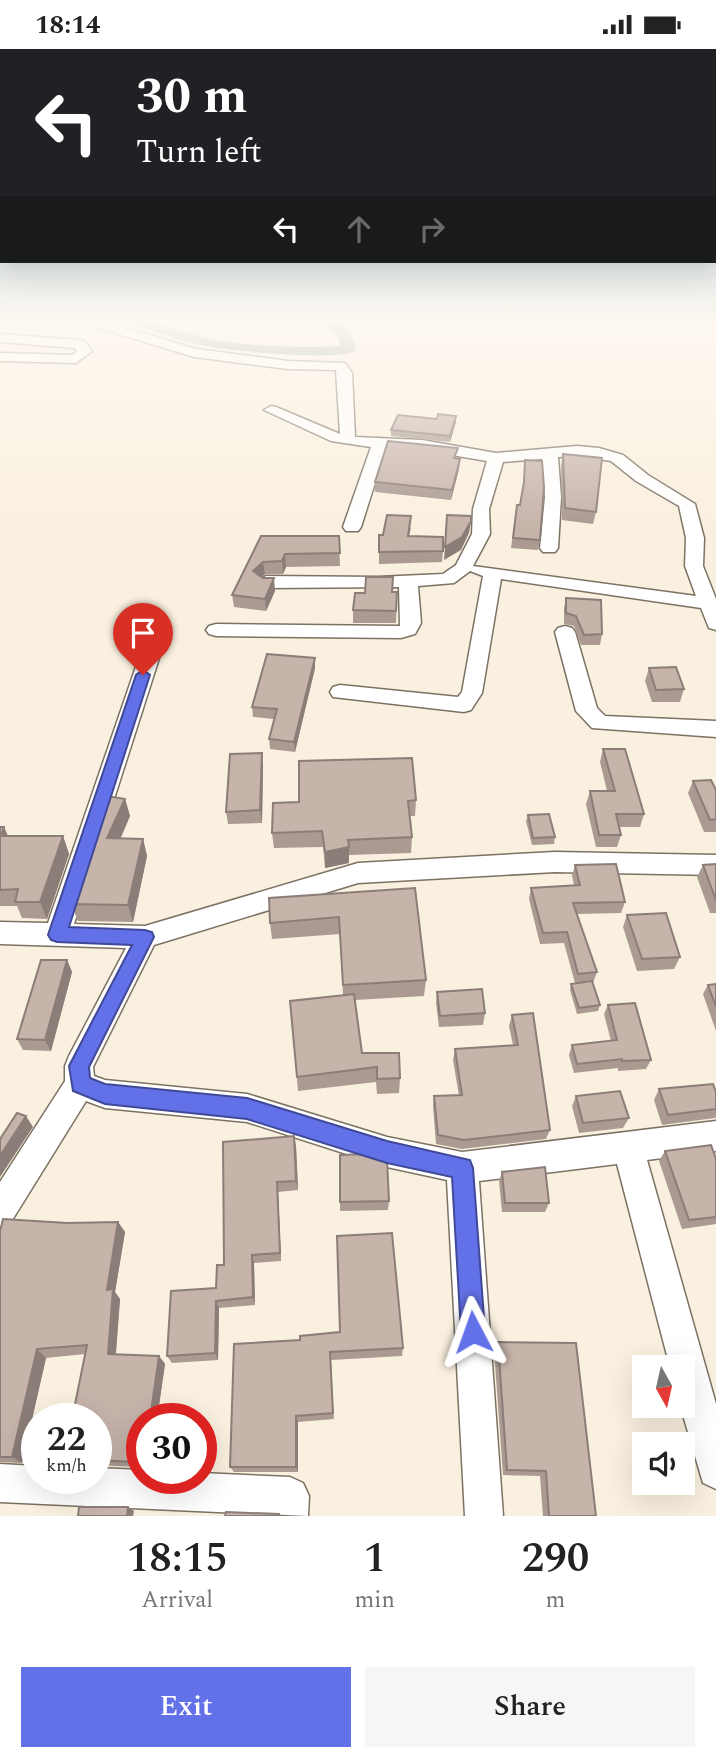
<!DOCTYPE html>
<style>
:root{--surface:#fff;--page:#f6f6f6;--text:#222;--muted:#767676;--accent:#6371e9}
body{margin:0;font-family:Spectral,serif;background:var(--page);color:var(--text);height:100vh;display:flex;flex-direction:column;font-size:26px;white-space:nowrap}
*{box-sizing:border-box;margin:0}
p{font-size:23px;color:var(--muted)}
.icon{flex:none;width:38px;height:38px;fill:none;stroke:currentColor;stroke-width:2;stroke-linecap:round;stroke-linejoin:round}
.map{position:relative;height:1467px;overflow:hidden}
.drawer{display:flex;flex-direction:column;background:var(--surface);flex:1}
.drawer>*{flex:none}
.banner{position:absolute;left:0px;top:0px;width:718px;height:214px;box-shadow:0 7px 28px #0002;background:#202124;color:#fff;overflow:hidden}
.needle{width:46px;rotate:172deg}
.buttons{position:absolute;left:632px;top:1306px;display:grid;gap:14px}
.buttons a{display:grid;place-items:center;width:63px;height:63px;border-radius:0px;background:var(--surface);box-shadow:0 7px 28px #0002;font-size:35px}
.speed{position:absolute;left:21px;top:1354px;display:flex;gap:14px;font-size:35px;font-weight:700;text-align:center}
.speed>*{display:grid;place-content:center;width:91px;height:91px;border-radius:50%;background:var(--surface);box-shadow:0 7px 28px #0002;line-height:1}
.speed small{font-size:18px;font-weight:400}
.speed .limit{border:10px solid #d22;background:#fff;color:#111}
.pin{position:absolute;display:grid;place-items:center;width:60px;height:60px;color:#fff;margin:-72px -30px;border-radius:50% 50% 50% 0;rotate:-45deg;box-shadow:0 0 7px #0007}
.pin .icon{rotate:45deg}
.me{position:absolute;width:77px;margin:-38px;rotate:356deg;stroke-linejoin:round;filter:drop-shadow(0 0 5px #0008)}
.turn{display:flex;align-items:center;gap:24px;height:147px;padding:0 21px;font-size:32px}
.turn .icon{width:91px;height:91px;stroke-width:2.5}
.turn b{display:block;font-size:49px;line-height:60px}
.lanes{display:flex;align-items:center;height:66px;padding:0 21px;background:#0003;justify-content:center;gap:35px;direction:ltr}
.lanes .off{opacity:.35}
.eta{display:flex;justify-content:space-evenly;align-items:center;height:119px;text-align:center}
.eta b{font-size:42px;font-weight:600;line-height:49px}
.button{display:flex;gap:14px;margin-top:auto;padding:14px 21px}
.button a{flex:1;height:80px;border-radius:0px;background:var(--accent);color:#fff;font-size:28px;font-weight:600;line-height:80px;text-align:center}
.button a+a{background:var(--page);color:var(--text)}
.status{display:flex;justify-content:space-between;align-items:center;height:49px;padding:0 35px;background:var(--surface);direction:ltr}
.status svg{height:19px;fill:currentColor}
.map>svg:first-child{display:block}
</style>
<div class="status"><b>18:14</b><svg viewBox="0 0 49 12"><path d="M0 12V9h3v3zM5 12V6h3v6zM10 12V3h3v9zM15 12V0h3v12zM26 1h20v11H26zM47 4h2v5h-2z"/></svg></div>
<div class="map">
<svg width="716" height="1467" viewBox="0 0 716 1467">
<rect width="100%" height="100%" fill="#faf0df"/>
<g fill="none" stroke-linecap="round" stroke-linejoin="round">
<path fill="#819d84" fill-rule="evenodd" d="M132,273C160,273 184,284 211,290C251,298 301,299 341,297L338,287L325,273H338L351,286L356,301C341,313 235,302 212,298C185,294 159,283 133,276Z"/>
<defs>
<path id="minor" d="M88,273H107L196,300L288,312L345,314L352,324L355,388L422,391L496,404L577,397L599,399L623,406L648,426L695,455L704,489L703,517L716,550V581L709,579L701,559L501,530L482,644L471,661L464,663L333,648L330,643L333,638L340,636L458,648L462,643L483,527L470,522L454,534L418,537L421,574L415,585L401,589L216,587L209,585L206,581L209,577L216,575L400,577L399,538L266,539L257,533L266,527L378,528L443,525L456,516L472,485L473,460L487,412L422,401L386,399L361,478L358,482H346L343,478L371,398L331,392L264,361L271,357L276,358L340,385L336,321L288,320L194,308L89,276ZM577,407L611,412L636,432L679,457L686,489L685,517L696,547L473,517L490,485L489,460L503,413L542,410L545,448L540,499L543,503H555L558,499L561,448L558,408Z
M0,285L79,291L84,292L92,302L76,314L0,312V304L73,306L77,302L75,299L0,293Z
M565,577L572,579L575,583L597,659L605,667L716,672V688L592,679L576,662L555,583L558,579Z
M152,594L159,595L162,600L74,875L145,877L358,814L555,803L716,806V826L555,823L358,834L154,896L93,1018L94,1027L105,1031L247,1045L387,1088L462,1103L716,1072V1102L647,1111L716,1355V1440L703,1434L680,1356H682V1318H670L617,1115L479,1132L503,1467H465L447,1131L387,1118L247,1073L105,1059L86,1052L11,1173L0,1178V1133L65,1032V1017L69,1007L126,899L0,895V873L48,874L142,600L145,595Z
M0,1415L37,1417V1430H96V1419L142,1421V1430H201V1424L290,1428L303,1434L309,1447L308,1467L0,1453Z"/>
</defs>
<use href="#minor" stroke="#7b7263" stroke-width="3"/>
<use href="#minor" fill="#fff" fill-rule="evenodd"/>
</g>
<path fill="#aa9a92" d="M456,367V373L450,393L391,387V381L437,370Z
M563,405L596,463L593,475L562,471L561,417Z
M460,410L459,420L451,451L375,443V433Z
M525,411L540,491L538,501L511,499L517,456H520L523,440Z
M411,479L409,487L443,502L442,513L379,515V486H383Z
M261,487H339L340,517L286,518L283,525H265L262,528L275,542L266,562L234,558L232,546Z
M397,543L396,574H353V561L365,544Z
M566,549L602,585L600,596H581L574,577L564,575V559Z
M315,619L295,703L270,700L269,690L274,670L253,668L252,658Z
M649,619L684,640L680,653H652L645,632Z
M603,700L644,765L640,778H619L621,786L617,798H596L586,755L590,742H607L600,713Z
M263,717L262,774L228,775L226,763Z
M693,732L716,741V783H704L688,744Z
M125,750L130,767L120,790H143L147,807L133,873L78,872L71,855Z
M416,751L415,767H410L412,788L411,804L349,806V814L325,819L323,798L274,799L272,784L273,754Z
M528,766L555,788L554,795L532,796L526,772Z
M0,778H4L8,787H63L69,805L47,870L22,869L17,857H0Z
M716,815V864H710L697,828L703,816Z
M575,816L625,853L621,864L577,865L597,923L593,934L600,956L598,962L577,965L570,941L571,935L575,934L564,894L540,895L529,850L531,839L574,836L572,827Z
M415,839L426,931L424,947L355,951L362,1004L400,1029L399,1044L377,1045L376,1033L298,1042L290,952L343,946L340,885L272,890L270,874Z
M627,866L680,908L674,920L637,922L623,878Z
M67,911L72,923L51,1002L23,1001L17,990Z
M716,935V982L703,945L708,936Z
M437,943L485,964L483,976L439,978L436,954Z
M608,956L651,1011L646,1020L618,1022V1019L574,1024L569,1006L572,996L611,992L604,965Z
M512,966L550,1081L546,1090L462,1100L436,1095L433,1057L434,1047H459L453,1011L455,1000L513,996L509,977Z
M659,1040L716,1043V1068L715,1069L662,1076L654,1051Z
M576,1047L629,1069L623,1079L579,1084L572,1057Z
M296,1097L298,1141L278,1143L281,1212L254,1214L255,1256L219,1259L218,1311L172,1314L167,1307L216,1239L224,1216Z
M665,1102L716,1110V1175L682,1180L659,1112Z
M340,1106L389,1152L388,1161L340,1162Z
M502,1123L549,1154L545,1163H502L499,1132Z
M118,1173L125,1183L115,1243L120,1250L116,1305L159,1307L165,1315L157,1370H142V1424L138,1421L137,1418L96,1416V1370L85,1305L46,1309L22,1414L0,1413V1182L67,1174Z
M498,1293L596,1467H543L540,1427L503,1426L494,1301Z
M234,1295L403,1299L402,1307L331,1311L334,1370L298,1373V1423H234L230,1418Z"/>
<path fill="#8b7d77" d="M456,367V373L450,393V387Z
M460,410L459,420L451,451L452,441Z
M471,472L469,484L461,501L444,511L445,498Z
M285,505L286,518L283,525L282,512Z
M263,513L265,525L255,534L253,522Z
M274,529L275,542L266,562L265,550Z
M315,609V619L295,703L294,693Z
M262,704L263,717L262,774L260,761Z
M125,750L130,767L113,807L107,789Z
M4,778L11,795L1,787Z
M63,787L69,805L47,870L40,853Z
M143,790L147,807L133,873L128,856Z
M349,798V814L325,819V803Z
M67,911L72,923L51,1002L45,991Z
M26,1067L33,1078L0,1128V1107Z
M294,1087L296,1097L298,1141L296,1132Z
M277,1133L278,1143L281,1212L280,1204Z
M118,1173L125,1183L115,1243L120,1250L115,1313L108,1305L107,1241Z
M252,1206L254,1214L255,1256L253,1248Z
M216,1252L219,1259L218,1311L215,1304Z
M37,1300L46,1309L22,1414L12,1408Z
M159,1307L165,1315L157,1370H150Z
M296,1367L298,1373V1423L296,1418Z
M128,1458L134,1462L133,1467H127Z"/>
<path fill="#c6b3aa" stroke="#8b7d77" stroke-width="2" d="M438,365L456,367L450,387L391,381L398,366L437,370Z
M388,392L458,399L454,409L460,410L452,441L375,433Z
M563,405L602,409L596,463L565,459Z
M525,411L542,412L544,438L540,491L513,489L517,456H520L524,433Z
M387,466L411,467L408,487L443,488V502L379,503V486H383Z
M447,466L471,467V472L462,488L445,498Z
M261,487H339L340,504L285,505L282,512L263,513L253,522L263,529H274L265,550L232,546Z
M366,528H393L392,543H397L396,562L353,561L355,544H365Z
M566,549L601,551L602,585L584,586L576,567L566,564Z
M267,605L315,609L294,693L269,690L277,660L252,658Z
M676,618L684,640L656,641L649,619Z
M603,700H625L644,765H616L621,786H599L590,742H615Z
M262,704L260,761L226,763L230,705Z
M412,709L416,751L408,752L412,788L348,791L349,798L325,803L322,782L272,784L273,754L299,753V712Z
M711,731L716,741V770L710,771L693,732Z
M107,747L125,750L107,789L143,790L128,856L71,855Z
M549,765L555,788L533,789L528,766Z
M0,778H4L1,787H63L40,853H15L18,840L0,841Z
M616,815L625,853L573,854L597,923L578,925L567,883L543,884L531,839L580,836L575,816Z
M716,815V851L703,816Z
M415,839L426,931L343,936L339,868L270,874L269,849Z
M666,864L680,908L642,910L627,866Z
M41,911H67L45,991L17,990Z
M592,932L600,956L579,959L571,935Z
M716,935V958L708,936Z
M482,940L485,964L440,967L437,943Z
M354,945L362,1004H399L400,1029L377,1030V1018L297,1028L290,952Z
M635,954L651,1011L622,1012V1010L577,1015L572,996L617,991L608,956Z
M533,964L550,1081L464,1091L438,1086L434,1047L462,1046L455,1000L518,996L512,966Z
M713,1035L716,1043V1060L668,1066L659,1040Z
M620,1042L629,1069L583,1074L576,1047Z
M17,1064L26,1067L0,1107V1090Z
M294,1087L296,1132L277,1133L280,1204L252,1206L253,1248L216,1252L215,1304L167,1307L171,1242L216,1239L217,1216H224L223,1093Z
M711,1096L716,1110V1168L689,1171L665,1102Z
M368,1105L387,1111L389,1152L340,1153V1106Z
M545,1118L549,1154H505L502,1123Z
M3,1170L67,1174L118,1173L107,1241L113,1240L108,1305L159,1307L150,1370H142V1421H138L135,1413L96,1411V1370H72L87,1296L37,1300L12,1408H0V1182Z
M392,1184L403,1299L330,1303L333,1364L296,1367V1418H230L234,1295L300,1291V1287L340,1283L337,1187Z
M498,1293L576,1294L596,1467H549L546,1422L507,1421Z
M79,1458H128L127,1467H78Z
M226,1463L279,1465V1467H225Z"/>
<linearGradient id="sky" x2="0" y2="1"><stop stop-color="#7fabc0"/><stop offset="0.57" stop-color="#fdf8f1"/><stop offset="1" stop-color="#fdf8f1" stop-opacity="0"/></linearGradient>
<rect width="716" height="478" fill="url(#sky)"/>
<path fill="#6371e9" stroke="#404997" stroke-width="2" d="M143,621L150,626L69,878L145,881L152,883L154,888L89,1018L90,1029L105,1035L247,1049L387,1092L470,1111L473,1119L485,1283L482,1292L473,1295L464,1292L461,1283L452,1128L387,1114L247,1070L105,1055L73,1042L69,1017L132,896L57,893L51,891L48,886L136,626Z"/>
</svg>
<div class="buttons">
<a><svg class="needle" viewBox="-14 -14 28 28"><path d="M0-13l5 13h-10z" fill="#e53935"/><path d="M0 13l5-13h-10z" fill="#767676"/></svg></a>
<a><svg class="icon" aria-label="sound" viewBox="0 0 24 24"><path d="M4 9h4l5-4v14l-5-4H4zM17 9q2 3 0 6"/></svg></a>
</div>
<div class="speed"><div>22<small>km/h</small></div><div class="limit">30</div></div>
<div class="pin" style="left:143px;top:626px;background:#d93025"><svg class="icon" aria-label="arrive" viewBox="0 0 24 24"><path d="M6 21V4h12l-3 4 3 4H6"/></svg></div>
<svg class="me" style="left:473px;top:1283px" viewBox="-20 -20 40 40"><path d="M0-17L14 15 0 8-14 15z" fill="#6371e9" stroke="#fff" stroke-width="4"/></svg>
<div class="banner">
<div class="turn"><svg class="icon" aria-label="left" viewBox="0 0 24 24"><path d="M17 20v-9H6M10 6l-5 5 5 5"/></svg><div><b>30 m</b>Turn left</div></div>
<div class="lanes"><svg class="icon" aria-label="left" viewBox="0 0 24 24"><path d="M17 20v-9H6M10 6l-5 5 5 5"/></svg><svg class="icon off" aria-label="ahead" viewBox="0 0 24 24"><path d="M12 20V5M6 11l6-6 6 6"/></svg><svg class="icon off" aria-label="right" viewBox="0 0 24 24"><path d="M7 20v-9h11M14 6l5 5-5 5"/></svg></div>
</div>
</div>
<section class="drawer">
<div class="eta">
<div><b>18:15</b><p>Arrival</p></div>
<div><b>1</b><p>min</p></div>
<div><b>290</b><p>m</p></div>
</div>
<div class="button"><a>Exit</a><a>Share</a></div>
</section>
